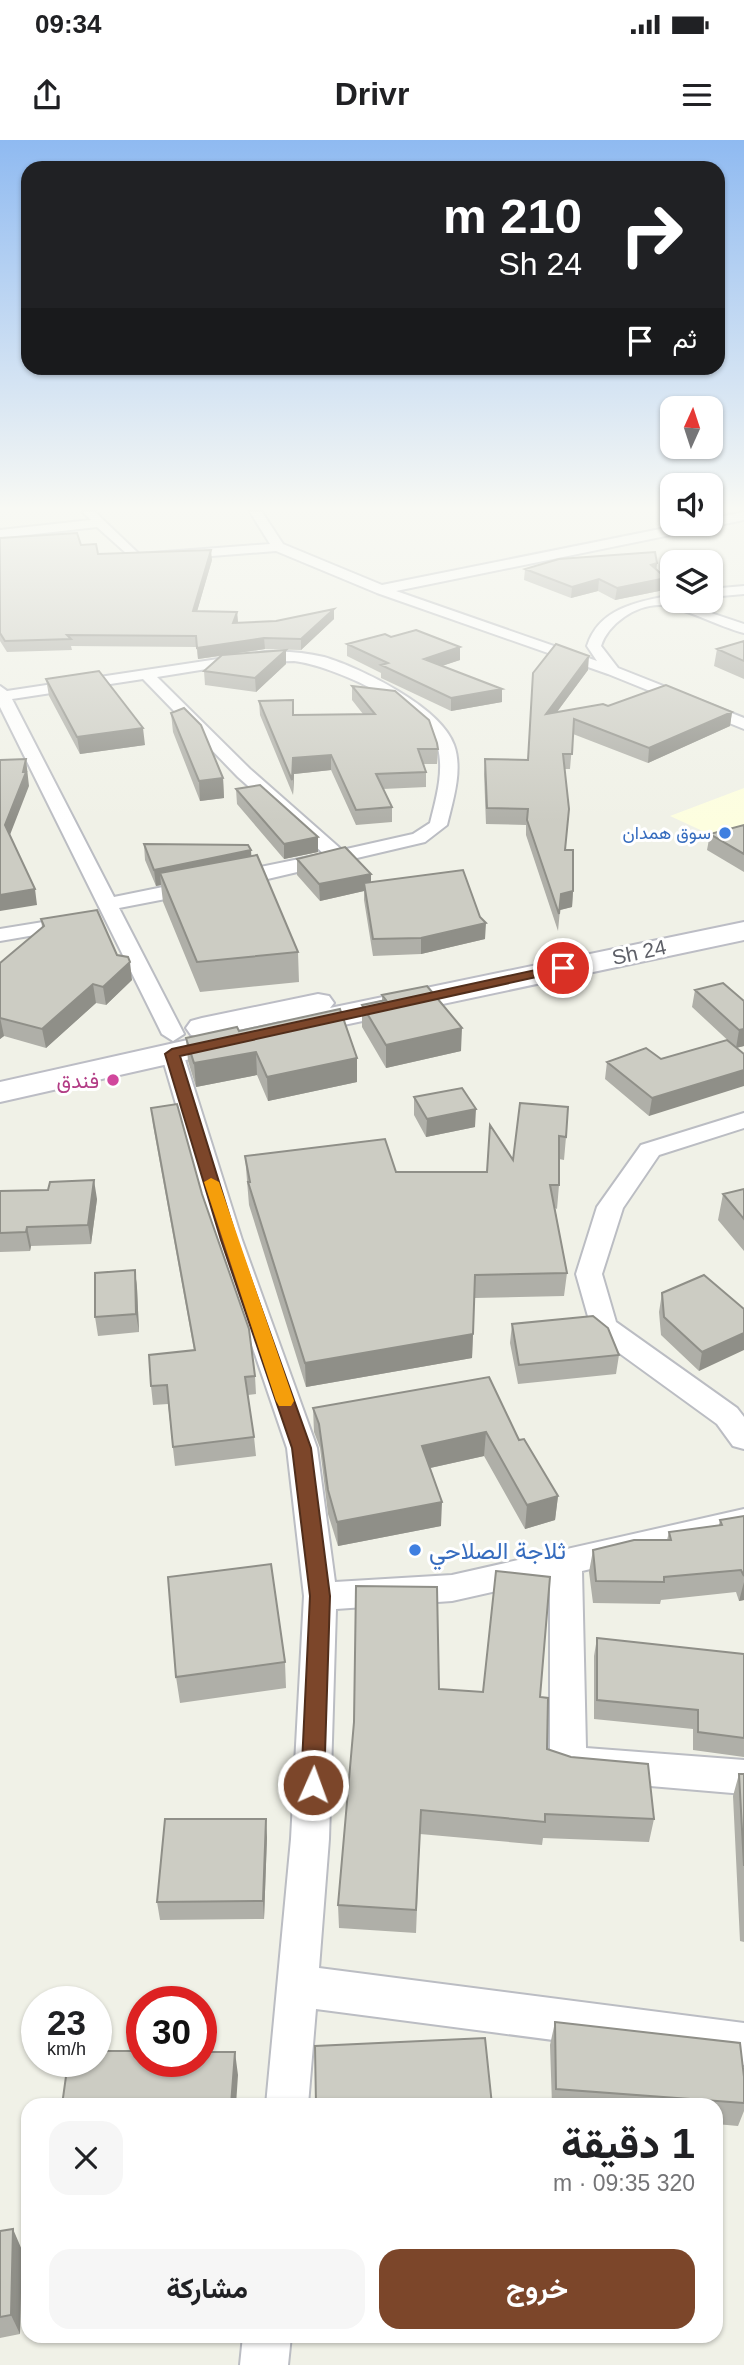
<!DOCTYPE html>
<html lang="ar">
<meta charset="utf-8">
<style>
:root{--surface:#fff;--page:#f6f6f6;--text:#202124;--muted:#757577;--accent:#7c462a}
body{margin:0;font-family:Helvetica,Vazirmatn,sans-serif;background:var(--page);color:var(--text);direction:rtl;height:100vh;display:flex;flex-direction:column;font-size:26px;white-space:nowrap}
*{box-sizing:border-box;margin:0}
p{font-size:23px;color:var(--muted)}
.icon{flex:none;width:38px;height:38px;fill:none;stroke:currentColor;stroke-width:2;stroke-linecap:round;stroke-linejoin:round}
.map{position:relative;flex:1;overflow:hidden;direction:ltr}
.panel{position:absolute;left:21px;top:1958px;width:702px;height:245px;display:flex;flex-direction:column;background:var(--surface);border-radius:21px;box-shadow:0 2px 5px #0004;direction:rtl}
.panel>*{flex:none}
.guide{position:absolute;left:21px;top:21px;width:704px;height:214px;border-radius:21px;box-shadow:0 2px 5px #0004;direction:rtl;background:#202124;color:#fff;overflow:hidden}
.needle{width:46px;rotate:3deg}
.buttons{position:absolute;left:660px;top:256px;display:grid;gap:14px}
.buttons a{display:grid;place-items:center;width:63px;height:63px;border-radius:14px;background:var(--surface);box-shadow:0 2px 5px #0004;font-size:35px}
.speed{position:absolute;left:21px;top:1846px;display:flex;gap:14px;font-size:35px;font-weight:700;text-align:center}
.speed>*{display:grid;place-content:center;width:91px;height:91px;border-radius:50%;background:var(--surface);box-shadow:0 2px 5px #0004;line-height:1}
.speed small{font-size:18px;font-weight:400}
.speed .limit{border:10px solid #d22;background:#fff;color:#111}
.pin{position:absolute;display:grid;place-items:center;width:60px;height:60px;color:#fff;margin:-30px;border:4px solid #fff;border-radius:50%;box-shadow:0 2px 7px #0007}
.me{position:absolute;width:77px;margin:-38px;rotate:2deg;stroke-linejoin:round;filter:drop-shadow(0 0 5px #0008)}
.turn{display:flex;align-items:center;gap:24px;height:147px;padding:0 28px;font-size:32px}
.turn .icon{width:91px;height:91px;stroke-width:2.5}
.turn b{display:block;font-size:49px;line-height:60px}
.then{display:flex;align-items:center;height:66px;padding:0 28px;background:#0003;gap:14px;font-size:26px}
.round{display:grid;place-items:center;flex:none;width:74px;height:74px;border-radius:21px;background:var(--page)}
.summary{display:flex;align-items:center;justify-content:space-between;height:119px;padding:0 28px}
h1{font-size:42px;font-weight:700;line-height:52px}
.button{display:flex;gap:14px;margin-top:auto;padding:14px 28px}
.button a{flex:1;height:80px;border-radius:21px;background:var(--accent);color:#fff;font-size:28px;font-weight:700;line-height:80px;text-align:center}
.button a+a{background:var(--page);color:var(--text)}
.status{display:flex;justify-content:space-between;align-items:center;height:49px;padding:0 35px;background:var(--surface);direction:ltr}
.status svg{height:19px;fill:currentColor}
header{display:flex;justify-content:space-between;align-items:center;height:91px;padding:0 28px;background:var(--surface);font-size:32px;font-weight:700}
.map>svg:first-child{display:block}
</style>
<div class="status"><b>09:34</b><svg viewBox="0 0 49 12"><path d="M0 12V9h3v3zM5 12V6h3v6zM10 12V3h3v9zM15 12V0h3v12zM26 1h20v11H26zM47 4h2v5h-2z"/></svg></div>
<header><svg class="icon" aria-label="menu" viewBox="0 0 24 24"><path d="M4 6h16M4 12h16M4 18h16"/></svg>Drivr<svg class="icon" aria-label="share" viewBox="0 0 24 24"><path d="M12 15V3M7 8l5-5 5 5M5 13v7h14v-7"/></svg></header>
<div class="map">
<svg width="744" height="2225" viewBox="0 0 744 2225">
<rect width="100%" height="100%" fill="#f0f1e7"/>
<path fill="#fdfedf" d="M744,648V710L670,676Z"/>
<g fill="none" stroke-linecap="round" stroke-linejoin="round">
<defs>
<path id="street" d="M83,372H95L139,414L270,404L250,372H262L283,404L382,445L690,383H710V379L744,372V380L396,451L597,521L587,506C599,468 637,462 672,455V460L744,484V493C720,487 683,467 661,465C636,464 608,484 601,506L618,528L744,578V589L608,534L377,453L276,411L136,422L97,387L0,398V390L91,380Z
M744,446V454L710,457V449Z
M265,512C285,511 304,512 324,517C361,528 441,567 454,605C463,630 453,660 447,685L425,702L259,741L119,768L184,894L173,901L162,894L0,567V546L7,551ZM294,521C331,525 429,568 438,608C444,632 436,659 430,683L413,694L342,710L250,629L157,537L250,522ZM143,539L238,637L324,714L114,757L12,559Z
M74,777L81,779L84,783L81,787L0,801V789Z
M172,906L183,913L242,1100L317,1308L335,1442L452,1435L744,1369V1393L582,1431L586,1608L744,1620V1654L568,1639L555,1635L550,1623V1439L452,1461L336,1469L329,1699L319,1828L744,1883V1925L316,1869L308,1965H266L291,1699L304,1456L287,1308L216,1100L161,913Z
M744,973V988L659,1015L623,1068L602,1134L616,1182L737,1268L744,1277V1309L733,1306L717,1284L593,1194L576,1134L597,1067L641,1005Z
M243,2196H291L288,2225H240Z"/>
<path id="secondary" d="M744,782V800L292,896L281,893L276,886L280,881L239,890L248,892L253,899L248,906L0,962V942L201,897L191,895L186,888L191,881L202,878L318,854L329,856L334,863L330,868Z"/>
</defs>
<use href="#street" stroke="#bbbdc3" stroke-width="4"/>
<use href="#secondary" stroke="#bcbdc5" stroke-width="4"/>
<use href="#street" fill="#fff" fill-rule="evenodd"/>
<use href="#secondary" fill="#fff" fill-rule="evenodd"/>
</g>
<path fill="#afafa8" d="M0,398L81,405L98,414L212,420L197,471L237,472L238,483L276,481L334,469V479L301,510L265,509L233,514L286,524L256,552L205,545L204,531L221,516L198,519L197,507L71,506L72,510L7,512L0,501Z
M525,429L657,430L666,438L664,450L615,460L598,451L571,458L524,440Z
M391,497L460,520L441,526L502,562L451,571L381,538V533L347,516V504Z
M744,501V539L714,526L717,509Z
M588,530L557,572L608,566L732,572L730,586L648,623L573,594L570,629H565V710L573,751L572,767L560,770L558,791L526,695V685L486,684L484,634L485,619L528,620L533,533Z
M46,539L145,605L80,614L49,556Z
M352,546L438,609L437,624H423L426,632V647L383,649L392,667V682L356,685L331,630L294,634L293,655L260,575L259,561L293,575L363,574L352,560Z
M171,573L223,638L224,658L200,661L173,592Z
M236,649L318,712L284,719L237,664Z
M744,685V732L707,710L710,694Z
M144,704L251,710V716L298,812L299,842L200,852L163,762L161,745L156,746L145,720Z
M297,719L371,734V743L485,799L421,814L373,816L364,760V751L320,761L297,735Z
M41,779L117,815L132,840L106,865L96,863L46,908L4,896L0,899V823L42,787Z
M695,850L744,861V906L736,908L649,976L605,939L607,922L661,919L735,907L692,867Z
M382,855L461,911L386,928L362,887V865L382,860Z
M239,891L357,942L268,961L257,935L196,947L188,921L186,898Z
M414,957L475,987L426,997L414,975Z
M520,963L566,997L564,1020L559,1019V1045L557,1069L555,1068L567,1133L564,1156L474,1158L472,1218L306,1247L249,1065L245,1016L396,1032H487L513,1020Z
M151,968L202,1054L255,1236L256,1254L248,1255L254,1297L256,1316L175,1326L168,1264L153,1265L151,1246L194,1210L153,985Z
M744,1049V1111L718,1080L723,1054Z
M48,1050L97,1059L91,1104L31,1106L30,1111L0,1112V1051Z
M135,1130L137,1148L139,1192L98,1196L95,1177Z
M662,1153L744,1169L699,1231L661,1195L659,1172Z
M512,1184L619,1215L616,1234L518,1244L510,1203Z
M489,1237L519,1300L558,1356L555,1380L525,1389L484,1316L430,1328L441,1386L338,1406L328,1374L320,1308L314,1292L313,1268Z
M744,1376V1460L739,1461L736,1452L661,1460L660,1464L593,1463L589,1432L593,1410L667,1400L669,1392L719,1385L720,1380Z
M597,1498L744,1514V1617L693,1610V1589L594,1579V1516Z
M285,1522L286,1548L180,1563L176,1537Z
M439,1549L540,1557L547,1609L654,1679L649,1702L543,1698L542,1705L420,1694L416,1793L339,1788L338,1765Z
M739,1634H744V1802L740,1801L733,1656Z
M267,1697L264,1779L160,1780L157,1762Z
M555,1882L744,1937V1971L738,1986L716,1984V1965H552L550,1905Z
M0,2091L22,2110L20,2194L0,2198Z"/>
<path fill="#8f8f88" d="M211,410L212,420L194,482L193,471Z
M657,423L656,434L651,425Z
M666,438L664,450L615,460L617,448Z
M599,439L598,451L571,458L572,447Z
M334,469V479L301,510V499Z
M237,472L238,483H233Z
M264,498L265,509L198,519L197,508Z
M460,507V520L424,532V519Z
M286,510V524L256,552L255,538Z
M589,516L588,530L545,588L546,574Z
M502,549V562L451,571V558Z
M732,572L730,586L648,623L649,608Z
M143,588L145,605L80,614L77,597Z
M331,615V630L294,634L293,655V618Z
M26,619L29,646L8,700L5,685L23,632Z
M223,638L224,658L200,661L199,641Z
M318,697V712L284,719V704Z
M251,710L252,726L160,733L161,745L156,746L154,730Z
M371,734V750L364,743V751L320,761L319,744Z
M35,749L37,765L0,771V755Z
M573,751L572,767L560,770L561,754Z
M486,783L485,799L421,814V798Z
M130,822L132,840L106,865L103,847Z
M93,844L96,863L46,908L42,889Z
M0,877L4,896L0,899Z
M462,888L461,911L386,928V905Z
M744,889V906L736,908L739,890Z
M256,912L257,935L196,947L194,923Z
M357,918V942L268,961L267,937Z
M744,930V946L649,976L652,958Z
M476,969L475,987L426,997L427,979Z
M94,1040L97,1059L91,1104L88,1085Z
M27,1087L31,1106L30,1111L26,1092Z
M135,1130L137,1148L139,1192L136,1174Z
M744,1193V1210L699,1231L702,1212Z
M473,1194L472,1218L306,1247L305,1223Z
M486,1292L484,1316L421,1330L422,1306Z
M558,1356L555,1380L525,1389L527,1365Z
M442,1362L441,1386L338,1406L337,1382Z
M744,1442V1460L739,1461Z
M266,1679L267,1697L264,1779L263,1761Z
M235,1912L238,1935L236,1965H231Z
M13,2089L22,2110L20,2194L11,2175Z"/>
<path fill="#ccccc3" stroke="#8f8f88" stroke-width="2" d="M77,393L81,405L96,404L98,414L211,410L193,471L237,472L233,483L276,481L334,469L301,499L264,498L197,508L196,496L67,495L71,499L5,501L0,493V398Z
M655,412L657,423L651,425L666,438L617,448L599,439L572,447L525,429L559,419Z
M416,490L460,507L424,519L502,549L451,558L381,525L388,523L347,504L385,494L391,497Z
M744,501V521L717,509Z
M556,504L589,516L546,574L603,564L608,566L666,545L732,572L649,608L574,579L572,614H563L569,669L565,710H573V751L561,754L559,774L527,680L528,669L487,668L485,619L528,620L533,533Z
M286,510L255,538L204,531L222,515Z
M99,531L143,588L77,597L46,539Z
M352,546L395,551L429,580L437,603L438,609H418L426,632L376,634L392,667L356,670L331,615L293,618L292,640L259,561L293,560V575L375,574Z
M184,568L201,585L223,638L199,641L171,573Z
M26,619L23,632H26L5,685L35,749L0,755V620Z
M260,645L318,697L284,704L236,649Z
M744,685V714L710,694Z
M144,704L248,705L251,710L154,730Z
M345,707L371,734L319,744L297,719Z
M257,715L298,812L197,822L160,733Z
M463,730L480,777L486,783L421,798L373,799L364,743Z
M97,770L117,815L128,817L130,822L103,847L93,844L42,889L0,878V823L44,786L41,779Z
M723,843L744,861V889L739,890L695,850Z
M427,846L462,888L386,905L362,865L386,860L382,855Z
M340,869L357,918L267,937L256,912L194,923L186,898L237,887L239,891Z
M727,900L744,914V930L652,958L607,922L646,908L661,919Z
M462,948L476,969L427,979L414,957Z
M520,963L568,967L566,997L559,996V1045H550L567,1133L475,1135L473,1194L305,1223L248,1042H250L245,1016L385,999L396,1032H487L490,985L513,1020Z
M177,964L202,1054L249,1189L255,1236L245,1237L254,1297L173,1307L167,1245L151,1246L149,1215L195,1210L151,968Z
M94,1040L88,1085L27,1087L26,1092L0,1093V1051L48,1050L50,1042Z
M744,1049V1079L723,1054Z
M135,1130L136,1174L95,1177V1133Z
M704,1135L744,1169V1193L702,1212L664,1177L662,1153Z
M593,1176L608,1188L619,1215L519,1225L512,1184Z
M489,1237L519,1300L524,1299L558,1356L527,1365L486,1292L422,1306L442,1362L337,1382L328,1350L319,1284L313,1268Z
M744,1376V1436L741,1430L664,1437V1442L596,1441L593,1410L634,1400H671L669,1392L722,1385L720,1380Z
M271,1424L285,1522L176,1537L168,1437Z
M496,1431L550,1437L540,1557L548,1558L547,1609L571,1617L648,1624L654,1679L545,1674V1682L421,1670L416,1770L338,1765L354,1582L356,1446L437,1447L439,1549L483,1552Z
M597,1498L744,1514V1598L698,1592V1570L597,1560Z
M739,1634H744V1726Z
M165,1679H266L263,1761L157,1762Z
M555,1882L740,1903L744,1937V1963L556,1949Z
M485,1898L492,1965H316L315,1906Z
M96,1911H142V1922H201V1912H235L231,1965H62L68,1922H96Z
M13,2089L11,2175L0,2177V2091Z"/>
<linearGradient id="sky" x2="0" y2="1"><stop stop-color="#8fbaf1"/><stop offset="0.54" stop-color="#f8f9f4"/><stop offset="1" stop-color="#f8f9f4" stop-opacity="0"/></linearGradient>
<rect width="744" height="683" fill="url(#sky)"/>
<path fill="#7c462a" stroke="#512e1b" stroke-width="2" d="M563,824L570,828L568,830L180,916L237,1100L311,1308L330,1456L324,1645L320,1652L313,1655L305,1652L301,1645L310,1456L292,1308L221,1100L165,914L172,909Z"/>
<path fill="#f59e0b" d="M211,1038L219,1042L294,1261L291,1266H279L276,1261L204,1042Z"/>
<g fill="#3f7fe0" stroke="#fff" stroke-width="2.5">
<circle cx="725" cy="693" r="7"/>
<circle cx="415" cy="1410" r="7"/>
</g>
<circle fill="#d1479c" stroke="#fff" stroke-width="2.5" cx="113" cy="940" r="7"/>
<g text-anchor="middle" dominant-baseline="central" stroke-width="6" stroke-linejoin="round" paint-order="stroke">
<g font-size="18" fill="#366cbe" stroke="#fff" text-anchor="end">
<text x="711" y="693">سوق همدان</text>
</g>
<g font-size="21" fill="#5e6068" stroke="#fff">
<text transform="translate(639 812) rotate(-12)">Sh 24</text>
</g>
<g font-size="21" fill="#b23c85" stroke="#fff" text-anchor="end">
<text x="99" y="940">فندق</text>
</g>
<g font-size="24" fill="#366cbe" stroke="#fff" text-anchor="start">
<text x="429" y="1410">ثلاجة الصلاحي</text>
</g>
</g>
</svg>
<div class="buttons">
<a><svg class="needle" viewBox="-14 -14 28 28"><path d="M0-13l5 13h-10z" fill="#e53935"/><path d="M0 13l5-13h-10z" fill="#757577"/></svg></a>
<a><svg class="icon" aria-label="sound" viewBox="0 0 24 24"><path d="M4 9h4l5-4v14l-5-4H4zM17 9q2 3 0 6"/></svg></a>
<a><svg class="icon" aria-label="layers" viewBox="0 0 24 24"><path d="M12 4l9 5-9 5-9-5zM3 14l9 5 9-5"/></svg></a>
</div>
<div class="speed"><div>23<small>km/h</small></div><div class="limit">30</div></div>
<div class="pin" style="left:563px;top:828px;background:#d93025"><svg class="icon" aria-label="arrive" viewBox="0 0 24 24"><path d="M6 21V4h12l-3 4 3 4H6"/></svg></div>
<svg class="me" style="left:313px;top:1645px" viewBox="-20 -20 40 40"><circle r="17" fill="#7c462a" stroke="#fff" stroke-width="3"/><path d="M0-11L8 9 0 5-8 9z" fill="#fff"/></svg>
<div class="guide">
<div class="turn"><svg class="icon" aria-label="right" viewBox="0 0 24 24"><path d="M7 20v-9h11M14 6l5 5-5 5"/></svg><div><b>210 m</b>Sh 24</div></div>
<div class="then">ثم<svg class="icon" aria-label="arrive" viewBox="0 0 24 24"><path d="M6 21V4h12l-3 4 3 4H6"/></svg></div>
</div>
<section class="panel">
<div class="summary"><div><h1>1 دقيقة</h1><p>320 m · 09:35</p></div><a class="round"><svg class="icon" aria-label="close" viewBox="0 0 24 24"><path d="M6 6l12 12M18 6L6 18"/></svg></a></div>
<div class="button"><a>خروج</a><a>مشاركة</a></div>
</section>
</div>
